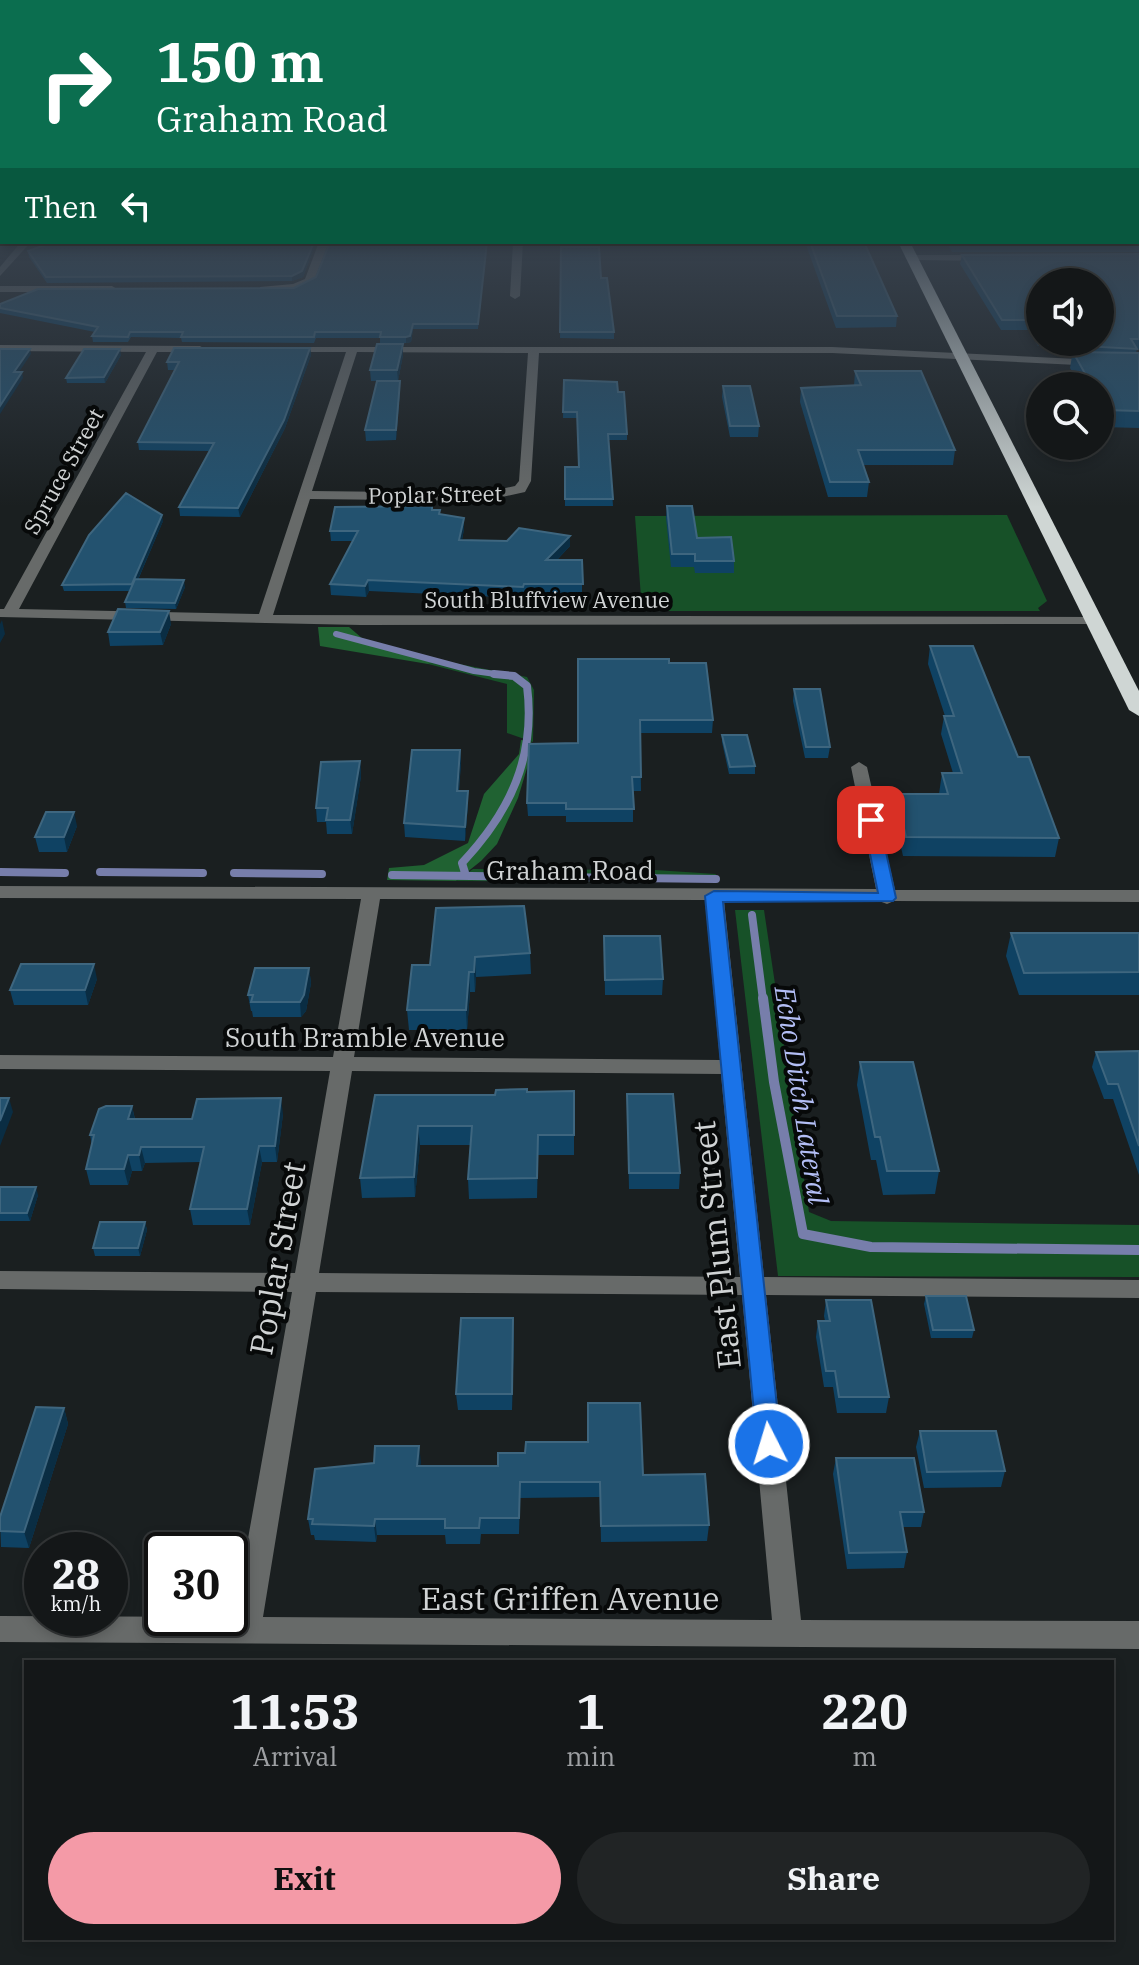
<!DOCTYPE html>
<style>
:root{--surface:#141718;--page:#212425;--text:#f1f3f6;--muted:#9d9fa2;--line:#333637;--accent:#f49aa7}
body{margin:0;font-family:"IBM Plex Serif",serif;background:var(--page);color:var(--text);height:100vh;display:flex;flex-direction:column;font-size:30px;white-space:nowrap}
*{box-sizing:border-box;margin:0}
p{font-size:26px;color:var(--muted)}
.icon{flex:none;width:44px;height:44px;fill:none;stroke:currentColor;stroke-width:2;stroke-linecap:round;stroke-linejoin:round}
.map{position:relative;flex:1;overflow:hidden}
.side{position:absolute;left:24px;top:1660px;width:1090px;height:280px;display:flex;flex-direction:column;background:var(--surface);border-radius:0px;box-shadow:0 4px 12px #0003,0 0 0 2px var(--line)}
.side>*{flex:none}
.hud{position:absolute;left:0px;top:0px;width:1140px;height:244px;box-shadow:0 4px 12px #0003,0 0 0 2px var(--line);background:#0b6e4f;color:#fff;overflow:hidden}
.tools{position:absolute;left:1026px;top:268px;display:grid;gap:16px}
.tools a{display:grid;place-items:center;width:88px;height:88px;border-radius:50%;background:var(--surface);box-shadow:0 4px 12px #0003,0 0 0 2px var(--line);font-size:40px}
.speed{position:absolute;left:24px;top:1532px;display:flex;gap:16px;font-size:40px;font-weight:700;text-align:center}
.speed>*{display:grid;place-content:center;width:104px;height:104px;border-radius:50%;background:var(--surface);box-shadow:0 4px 12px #0003,0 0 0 2px var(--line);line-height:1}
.speed small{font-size:20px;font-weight:400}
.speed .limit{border:4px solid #111;border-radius:12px;background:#fff;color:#111}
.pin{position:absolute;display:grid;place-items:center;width:68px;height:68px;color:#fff;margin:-34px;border-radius:16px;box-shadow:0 4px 12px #0006}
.me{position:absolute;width:88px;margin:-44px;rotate:355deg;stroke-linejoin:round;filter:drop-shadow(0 0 6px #0008)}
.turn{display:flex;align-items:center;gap:28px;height:168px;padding:0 24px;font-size:36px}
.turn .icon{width:104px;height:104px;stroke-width:2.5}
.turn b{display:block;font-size:56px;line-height:68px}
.then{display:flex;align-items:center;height:76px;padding:0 24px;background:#0003;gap:16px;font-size:30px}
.eta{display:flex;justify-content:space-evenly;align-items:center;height:136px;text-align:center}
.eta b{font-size:48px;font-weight:700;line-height:56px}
.button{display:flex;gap:16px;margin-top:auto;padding:16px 24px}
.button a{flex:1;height:92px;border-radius:48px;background:var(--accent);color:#111;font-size:32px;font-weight:700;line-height:92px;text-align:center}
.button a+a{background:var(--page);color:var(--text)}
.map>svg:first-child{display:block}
</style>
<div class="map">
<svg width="1139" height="1965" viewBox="0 0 1139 1965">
<rect width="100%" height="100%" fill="#1a1f20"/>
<path fill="#175128" d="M1007,515L1047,601L1038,608L1040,611H642L635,516Z
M438,660L527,677L534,690L533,742L507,733V684L428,664Z
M473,869L655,870L716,874L712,882L456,881Z
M735,910H764L809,1212L831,1221L1139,1225V1277L778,1276Z"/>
<path fill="#206232" d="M318,627H349L363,639L438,661L428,664L320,646Z
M521,740L531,741L533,748L518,798L497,844L481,861L456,881L387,880L389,868L424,865L468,843L484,794L519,754Z"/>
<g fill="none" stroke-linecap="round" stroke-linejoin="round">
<path stroke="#777eab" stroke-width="6" d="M336,634L474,671L510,676"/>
<path stroke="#777eab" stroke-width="8" d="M0,872L65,873
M100,872L203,873
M234,873L322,874
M392,875L716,879
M466,876L462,863C510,812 536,757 527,686L514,676L494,674
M752,915L763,1000"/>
<path stroke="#777eab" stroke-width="10" d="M763,998L774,1082L803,1234L871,1247L1139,1250"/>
<path fill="#676a69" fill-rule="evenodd" d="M21,242H31L0,276V267Z
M319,242H329L313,283L295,290L260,291V287L293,284L305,279Z
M513,242H523L520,296L515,299L510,296Z
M913,255H989L994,258L989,261L910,260Z
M0,286H112L117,289L112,292H0Z
M0,345L200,346L205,349L200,352H157L19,609L259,614L346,352H284L280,351V347H832L1139,362V368L832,353H539L531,481L525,492L483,501L310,499L273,615L1094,617L1101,621L1099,624L361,625L0,617V609H4L146,352L0,351ZM357,352L528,353L519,481L515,486L483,493L312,491Z
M859,762L867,767L895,890H1139V902L894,901L887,904L879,901L724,900L764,1277L1139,1280V1298L766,1295L801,1620L1139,1621V1649L0,1642V1616L234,1617L292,1292L0,1289V1271L295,1273L330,1071L0,1069V1055L333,1057L361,899L0,898V886L876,889L851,767ZM380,899L705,900L720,1060L354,1057ZM352,1071L721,1074L740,1277L319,1273ZM316,1292L742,1295L772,1620L263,1617Z"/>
<path fill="#cfd6d4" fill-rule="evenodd" d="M898,242H910L1139,691V716L1129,710Z"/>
</g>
<path fill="#0f4263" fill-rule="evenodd" d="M1139,234V252H952L946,242H1138Z
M53,242H316L303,277L292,281L47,283L29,257L28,251Z
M487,242L478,329H413L411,342L406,343H380V338H316L314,343L182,342L181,338L131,337L128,342H93L92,336L95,332L0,313V304L294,288L316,277Z
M805,242H864L897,316L896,327L836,328Z
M561,247L601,278L614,332V339L560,338Z
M1139,254V349H1137L1136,353H1139V428L1102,427L1100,424V386H1080L1070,368L1072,356L1064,355L1059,346H1038L1028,330H1001L960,264L962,255ZM1040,282L1100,342H1040Z
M310,348L311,355L285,428L240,517L180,516L179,507L209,451L139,450L138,442L175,370H168L167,362Z
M121,355L105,383H67L66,378Z
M403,355L398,381H400V390L396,440L366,441L365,430L377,381H371L370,370Z
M855,371L955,450L953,465H863L869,482L867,497H828L800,402L801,388L854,386Z
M564,380L627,434V440H609L613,506H565V467H579L577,418H563Z
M723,386L759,426L758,437H730L722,397Z
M667,506L697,538L734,561V573H695L694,567H671L666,518Z
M432,510L464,529L462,540L570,546L557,560H582V595H524L523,598L369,591L366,597L331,595L330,584L353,541H331L330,531Z
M163,521L138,580L185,587L176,609L126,608L125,602L130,591H64L62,585Z
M171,624L163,645L110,646L108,632Z
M930,646L1018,757L1059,838L1055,857L903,856L893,813L896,794H939L942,773H953L941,734L944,716H945L928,664Z
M669,663L713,720L712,733H640L641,791H633V822H566V816H528L527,803L578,743Z
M794,689L830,747L828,758H805L793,701Z
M722,735L755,766V774H729L722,742Z
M460,750L461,763L459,791H468V804L465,841L405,837L404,823Z
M360,761L361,776L352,834H327L326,822H317L316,808Z
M77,826L67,852H39L35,837Z
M436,908L530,953L531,974L476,977L475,992H470L467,1030H409L407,1010L430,965Z
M1011,933H1139V995H1019L1006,956Z
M604,936L663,979L662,995H605Z
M309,968L311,983L306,1011L301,1017H253L252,1011H251L248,995Z
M97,979L88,1005H14L10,990Z
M1139,1051V1175L1113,1099H1104L1092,1067L1096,1052Z
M860,1062L939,1171L935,1194L883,1195L876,1160H871L857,1085Z
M574,1091V1155H538L537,1198L469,1199L468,1179L470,1145H420L415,1197L362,1198L360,1178L375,1095H495Z
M627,1094L680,1173L679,1189H629Z
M132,1106L135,1119H192L283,1114L277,1162H262L250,1225H193L190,1209L201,1162L145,1163L142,1171H132L128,1185H90L86,1169L92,1145L90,1135Z
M0,1187L38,1195L30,1221H0Z
M145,1222L147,1230L140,1256H95L93,1248Z
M926,1296L974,1330L972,1338H931L924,1304Z
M826,1300L889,1397L886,1413H837L833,1387H824L816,1337L818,1321H825L824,1316Z
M514,1334L512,1410H458L456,1394Z
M64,1408L68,1424L29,1548L1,1547L0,1517Z
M920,1431L1005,1471L1001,1487L924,1488L916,1447Z
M419,1446L420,1466L643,1475L709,1525L707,1541L601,1542L600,1497L520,1498L519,1534H481L480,1544H446L445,1535H377L376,1542L315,1540L314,1535H311L308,1519L374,1463Z
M836,1458L924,1512L921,1527H903L907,1552L904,1568L847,1569L833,1474Z"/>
<path fill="#0a2d43" d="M314,242H316L303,277L292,281V276Z
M413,324V329L411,342L406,343V337Z
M403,344V355L398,381L397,370Z
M310,348L311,355L285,428L240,517L238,508Z
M30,349L31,354L15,378L14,372Z
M120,349L121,355L105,383L104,377Z
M22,372L23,378L0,414V406Z
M400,381V390L396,440V430Z
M162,515L163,521L133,591L132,584Z
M464,518V529L460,550L459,540Z
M570,536V546L546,571V560Z
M184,580L185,587L176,609L175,603Z
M368,580L369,591L366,597L365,586Z
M169,611L171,624L163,645L160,632Z
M2,620L5,634L0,643V624Z
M460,750L461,763L457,804V791Z
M360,761L361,776L352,834L350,820Z
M468,791V804L465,841V827Z
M74,812L77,826L67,852L64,837Z
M475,957L476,977L475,992L474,972Z
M94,964L97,979L88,1005L85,990Z
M309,968L311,983L306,1011L301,1017L300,1002Z
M469,972L470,992L467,1030L466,1010Z
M9,1098L13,1112L0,1146V1121Z
M281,1098L283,1114L277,1162L275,1146Z
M132,1106L135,1121L128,1119Z
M418,1126L420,1145L415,1197L414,1177Z
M259,1146L262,1162L250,1225L247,1209Z
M141,1147L145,1163L142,1171L139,1155Z
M128,1155L132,1171L128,1185L124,1169Z
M36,1187L38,1195L30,1221L27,1213Z
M145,1222L147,1230L140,1256L138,1248Z
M513,1318L514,1334L512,1410V1394Z
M64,1408L68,1424L29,1548L24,1532Z
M419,1446L421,1462L419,1482L417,1466Z
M375,1519L377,1535L376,1542L374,1526Z"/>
<path fill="#23526f" stroke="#3e667f" stroke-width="2" d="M1138,234L1139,243L953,242H1138Z
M53,242H314L302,271L292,276L46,277L28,251Z
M330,242H487L478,324H413L410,336L406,337H380L381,332H315L314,337H181L183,332H130L128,337L92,336L98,327L0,308V304L38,289L294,288L316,277Z
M810,242H864L897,316H837Z
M561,247H599L601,278H607L614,332H560Z
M1139,254V339H1131L1137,349L1065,345L1064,342H1100V282H1040V336L1030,320H1002L962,255Z
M377,344H403L397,370H370Z
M174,348H310L284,420L238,508L179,507L214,443L138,442L179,362H167Z
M0,349H30L14,372H22L0,406Z
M84,349H120L104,377L66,378Z
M1073,352L1139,353V411L1105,410L1100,401V386H1092Z
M855,371H921L955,450H858L869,482H830L801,388L861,385Z
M564,380L617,382L618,392H624L627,434H608L613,499H565V467H579L577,412H563Z
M377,381H400L396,430H365Z
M723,386H750L759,426H730Z
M126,493L162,515L132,584L62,585L89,535Z
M432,506V510H440L439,514L464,518L459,540L507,541L519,528L570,536L546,560H582L583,584H524L523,587L368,580L365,586L330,584L358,531H330L335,507Z
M667,506H692L697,538L731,537L734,561H695V554H672Z
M135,579L184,580L175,603L125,602Z
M118,609L169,611L160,632H108Z
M930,646H973L1018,757H1029L1059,838L906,837L896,794H948L942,773H962L944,716H954Z
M578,659H669V663H706L713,720H640L641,777H632L634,809H566V803H527L529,744L578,743Z
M794,689H820L830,747H806Z
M722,735H747L755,766L730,767Z
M412,750H460L457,791H468L465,827L404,823Z
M360,761L350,820H326L328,808H316L321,762Z
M46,812H74L64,837H35Z
M524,906L530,953L475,957L474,972H469L466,1010H407L412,965H430L436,908Z
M1011,933H1139V972L1024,973Z
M604,936H660L663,979L605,980Z
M21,964H94L85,990H10Z
M255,968H309L304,995L300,1002H251L253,995H248Z
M1139,1051V1146L1118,1084H1108L1096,1052Z
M860,1062H913L939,1171H887L880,1137H875Z
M527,1089V1092L574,1091V1135H538L537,1178L468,1179L472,1126H418L414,1177L360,1178L375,1095H495L496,1090Z
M627,1094H673L680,1173H629Z
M0,1098H9L0,1121Z
M281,1098L275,1146H259L247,1209H190L204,1147H141L139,1155H128L124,1169H86L94,1135H90L99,1109L106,1106H132L128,1119H192L197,1099Z
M0,1187H36L27,1213H0Z
M100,1222H145L138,1248H93Z
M926,1296H966L974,1330H933Z
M826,1300H871L889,1397H839L835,1371H826L818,1321H830Z
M461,1318H513L512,1394H456Z
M588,1403H640L643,1475L705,1474L709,1525L601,1526L600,1482H520L519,1518H480L479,1528H445V1519H375L374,1526L312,1524L313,1519H308L315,1469L374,1463L375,1446H419L417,1466H498V1453H525L526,1442H588Z
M36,1407L64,1408L24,1532L0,1531V1517Z
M920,1431H996L1005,1471L927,1472Z
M836,1458H914L924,1512H900L907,1552L849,1553Z"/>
<linearGradient id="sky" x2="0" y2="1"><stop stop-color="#0e1112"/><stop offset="0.46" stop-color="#38424e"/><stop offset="1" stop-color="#38424e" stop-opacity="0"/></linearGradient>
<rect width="1139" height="507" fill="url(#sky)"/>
<path fill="#1a73e8" stroke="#114b97" stroke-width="2" d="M871,815L879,820L896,898L893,901L723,902L781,1444L778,1451L769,1454L761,1451L757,1444L705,896L714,891L878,893L863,820Z"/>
<g text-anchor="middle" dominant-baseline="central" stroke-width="8" stroke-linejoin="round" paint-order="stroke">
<g font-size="22" fill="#d0d3d4" stroke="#070909">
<text transform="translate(63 471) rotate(-61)">Spruce Street</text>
<text transform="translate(435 494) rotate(-1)">Poplar Street</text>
<text x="547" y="599">South Bluffview Avenue</text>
</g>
<g font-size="26" fill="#d0d3d4" stroke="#070909">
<text x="570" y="870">Graham Road</text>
<text x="365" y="1037">South Bramble Avenue</text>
</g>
<g font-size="28" font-style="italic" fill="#b3bef5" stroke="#070909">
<text transform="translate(802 1095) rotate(81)">Echo Ditch Lateral</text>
</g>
<g font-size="32" fill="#d0d3d4" stroke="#070909">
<text transform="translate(716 1245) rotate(-96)">East Plum Street</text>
<text transform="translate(277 1258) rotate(-80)">Poplar Street</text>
<text x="570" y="1598">East Griffen Avenue</text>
</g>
</g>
</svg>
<div class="tools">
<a><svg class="icon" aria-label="sound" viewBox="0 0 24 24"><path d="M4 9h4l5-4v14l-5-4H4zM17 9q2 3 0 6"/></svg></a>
<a><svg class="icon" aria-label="search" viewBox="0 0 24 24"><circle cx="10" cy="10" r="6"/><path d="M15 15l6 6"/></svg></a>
</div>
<div class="speed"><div>28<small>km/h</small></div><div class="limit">30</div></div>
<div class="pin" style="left:871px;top:820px;background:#d93025"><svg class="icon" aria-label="arrive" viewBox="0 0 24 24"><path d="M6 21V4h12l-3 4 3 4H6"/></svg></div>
<svg class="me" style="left:769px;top:1444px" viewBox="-20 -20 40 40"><circle r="17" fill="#1a73e8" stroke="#fff" stroke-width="3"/><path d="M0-11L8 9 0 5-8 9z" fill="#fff"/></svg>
<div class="hud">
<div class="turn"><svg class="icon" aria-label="right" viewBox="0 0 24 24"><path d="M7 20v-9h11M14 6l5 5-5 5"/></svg><div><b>150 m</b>Graham Road</div></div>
<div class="then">Then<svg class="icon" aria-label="left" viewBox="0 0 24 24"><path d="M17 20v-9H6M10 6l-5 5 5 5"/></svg></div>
</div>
<section class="side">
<div class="eta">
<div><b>11:53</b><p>Arrival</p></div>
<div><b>1</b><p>min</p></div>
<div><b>220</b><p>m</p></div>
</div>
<div class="button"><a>Exit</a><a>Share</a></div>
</section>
</div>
